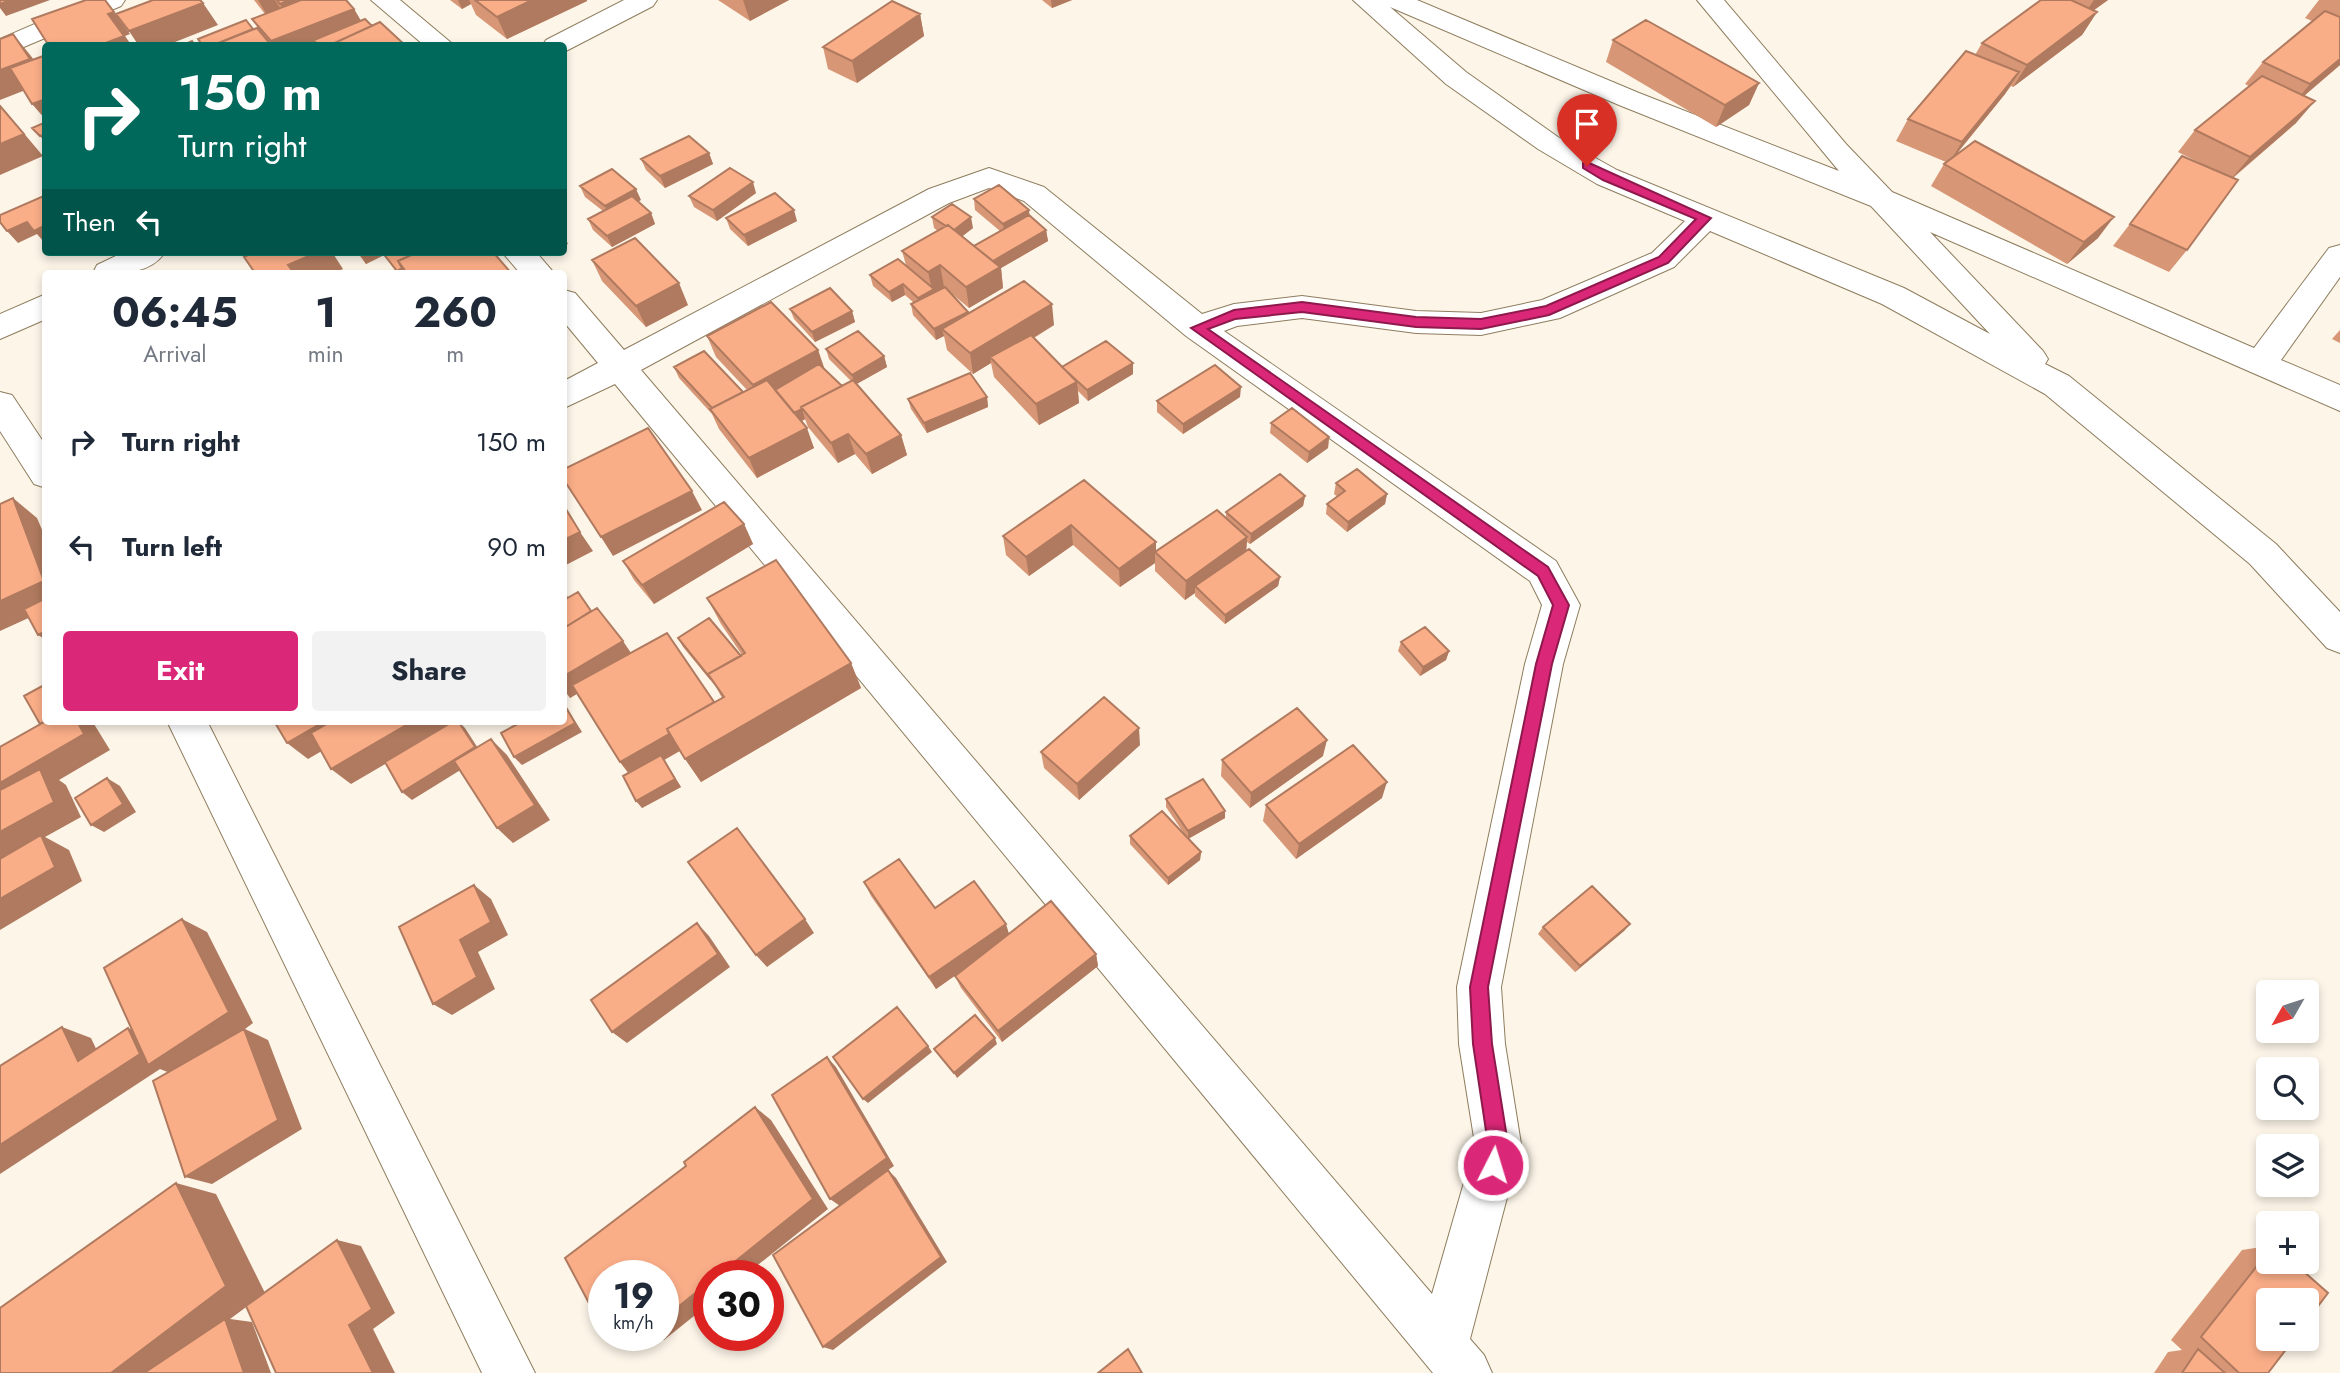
<!DOCTYPE html>
<meta charset="utf-8">
<style>
:root{--surface:#fff;--page:#f2f2f3;--text:#1f2937;--muted:#747a83;--accent:#db2777}
body{margin:0;font-family:Jost,sans-serif;background:var(--page);color:var(--text);height:100vh;display:flex;flex-direction:column;font-size:26px;white-space:nowrap}
*{box-sizing:border-box;margin:0}
p{font-size:23px;color:var(--muted)}
.icon{flex:none;width:38px;height:38px;fill:none;stroke:currentColor;stroke-width:2;stroke-linecap:round;stroke-linejoin:round}
.map{position:relative;flex:1;overflow:hidden}
.drawer{position:absolute;left:42px;top:270px;width:525px;height:455px;display:flex;flex-direction:column;background:var(--surface);border-radius:7px;box-shadow:0 4px 10px #0003}
.drawer>*{flex:none}
.guide{position:absolute;left:42px;top:42px;width:525px;height:214px;border-radius:7px;box-shadow:0 4px 10px #0003;background:#00695c;color:#fff;overflow:hidden}
.needle{width:46px;rotate:231deg}
.tools{position:absolute;left:2256px;top:980px;display:grid;gap:14px}
.tools a{display:grid;place-items:center;width:63px;height:63px;border-radius:7px;background:var(--surface);box-shadow:0 4px 10px #0003;font-size:35px}
.speed{position:absolute;left:588px;top:1260px;display:flex;gap:14px;font-size:35px;font-weight:700;text-align:center}
.speed>*{display:grid;place-content:center;width:91px;height:91px;border-radius:50%;background:var(--surface);box-shadow:0 4px 10px #0003;line-height:1}
.speed small{font-size:18px;font-weight:400}
.speed .limit{border:10px solid #d22;background:#fff;color:#111}
.pin{position:absolute;display:grid;place-items:center;width:60px;height:60px;color:#fff;margin:-72px -30px;border-radius:50% 50% 50% 0;rotate:-45deg;box-shadow:0 0 7px #0007}
.pin .icon{rotate:45deg}
.me{position:absolute;width:77px;margin:-38px;rotate:5deg;stroke-linejoin:round;filter:drop-shadow(0 0 5px #0008)}
.turn{display:flex;align-items:center;gap:24px;height:147px;padding:0 21px;font-size:32px}
.turn .icon{width:91px;height:91px;stroke-width:2.5}
.turn b{display:block;font-size:49px;line-height:60px}
.then{display:flex;align-items:center;height:66px;padding:0 21px;background:#0003;gap:14px;font-size:26px}
.eta{display:flex;justify-content:space-evenly;align-items:center;height:119px;text-align:center}
.eta b{font-size:42px;font-weight:700;line-height:49px}
.action{display:flex;gap:14px;margin-top:auto;padding:14px 21px}
.action a{flex:1;height:80px;border-radius:7px;background:var(--accent);color:#fff;font-size:28px;font-weight:700;line-height:80px;text-align:center}
.action a+a{background:var(--page);color:var(--text)}
ul{padding:0;list-style:none}
li{display:flex;align-items:center;gap:21px;height:105px;padding:0 21px}
li div{flex:1}
li b{display:block;font-size:26px}
li em{font-style:normal}
.map>svg:first-child{display:block}
</style>
<div class="map">
<svg width="2340" height="1373" viewBox="0 0 2340 1373">
<rect width="100%" height="100%" fill="#fdf5e8"/>
<g fill="none" stroke-linecap="round" stroke-linejoin="round">
<defs>
<path id="minor" d="M90,0H125L121,6L0,57V39Z
M371,0H400L455,46H425Z
M624,0H657L653,6L564,52V46H542L546,40Z
M1353,0H1417L1639,93L1839,171L1697,0H1724L1846,144L1892,192L2254,348L2329,248L2340,245V277L2281,360L2340,385V411L1930,232L2043,351L2048,359L2045,364L2069,376L2276,544L2340,612V653L2327,648L2250,564L2045,394L1882,304L1710,231L1674,267L1560,318L1481,335L1416,333L1302,318L1237,326L1224,331L1556,561L1580,605L1563,664L1501,987L1505,1044L1521,1144L1470,1339L1484,1355L1492,1373H1433L615,384L564,408V381L598,363L564,322V290L575,293L624,350L929,189L989,168L1044,187L1202,314L1234,304L1302,296L1416,311L1481,313L1542,300L1652,253L1685,221L1597,184L1538,149L1446,84ZM1390,7L1619,105L1871,206L1990,334L1904,288L1617,170L1558,137L1466,72ZM989,188L1024,201L1186,336L1530,581L1542,605L1525,664L1457,987L1459,1044L1475,1144L1432,1294L641,370L949,203Z
M124,252H165C150,276 117,273 93,273L97,265Z
M502,252H536L554,273H520Z
M46,294V319L0,339V314Z
M0,392L12,395L46,446V488L34,484L0,431Z
M167,721H207L535,1373H482Z"/>
</defs>
<use href="#minor" stroke="#8e7d5e" stroke-width="2"/>
<use href="#minor" fill="#fff" fill-rule="evenodd"/>
</g>
<path fill="#d79675" d="M254,0H346L354,9L361,21L372,26L406,46H202L198,39L253,29L260,31L252,19L265,14Z
M450,0H587V1L507,39L476,15L471,4L462,9Z
M718,0H789L750,21Z
M1042,0H1072L1052,8Z
M2041,0H2108L2093,11L2097,12L2082,35L2013,87L2011,86L2005,94L1955,156L2098,238L2067,264L1931,186L1944,164L1946,162L1896,141L1908,119L1975,55L1982,43Z
M2319,0H2340V65L2304,96L2296,123L2233,178L2187,250L2169,272L2113,246L2182,156L2204,165L2178,152L2195,130L2249,86L2245,84L2263,62L2312,21L2305,18Z
M920,14L924,36L857,83L828,69L823,47Z
M1613,40L1759,83L1749,105L1716,127L1606,62Z
M709,153L713,164L665,188L646,170L641,159Z
M580,186L641,200L638,201L651,213L655,224L612,247L593,230L588,219L603,211L585,197Z
M756,193L717,221L694,207L689,196Z
M974,199L1030,216L1046,230L1048,241L1001,268L1003,288L969,308L945,288L969,313L1054,325L1034,338L1062,367L1133,363V374L1088,401L1078,391L1079,403L1039,425L994,377L991,363L973,374L947,350L944,336L936,340L913,315L911,304L914,303L905,295L892,302L873,286L870,275L906,265L902,251L938,231L934,228L932,217L973,228L962,236L974,246L1000,231L975,210Z
M726,218L797,221L748,246L730,229Z
M357,252H415L511,273H397L384,255L366,264Z
M592,260L688,305L646,327L602,281Z
M790,309L852,311L855,322L815,342L794,319Z
M2340,330V343L2332,339Z
M707,336L818,350L825,370L842,386L851,381L829,359L826,349L884,356L887,367L856,384L901,435L907,455L872,474L855,454L838,463L808,427L805,419L801,422L814,448L757,478L719,429L712,414L679,378L674,367L743,392L747,390L716,357Z
M987,397L988,407L927,433L911,409L908,399Z
M1240,397L1183,434L1157,412V401Z
M1271,423L1329,437L1328,448L1307,463L1270,433Z
M1084,480L1156,551L1226,518V512L1305,496L1303,506L1250,544L1247,542L1246,551L1280,577L1278,586L1225,624L1195,596V593L1185,600L1155,571V563L1120,587L1073,545L1029,576L1006,555L1003,536Z
M1336,483L1387,494L1385,504L1347,532L1326,514L1327,504L1338,497L1334,494Z
M744,524L753,544L654,604L634,580L623,561Z
M568,597L591,611L631,653L714,702L722,698L716,687L683,647L678,638L741,656L742,655L721,624L707,598L851,663L861,688L701,782L680,751L664,760L681,787L642,808L628,773L620,762L578,693L570,698Z
M1401,642L1449,651L1446,660L1420,676L1398,651Z
M1140,745L1079,800L1044,768L1041,752Z
M1323,756L1250,808L1221,776L1222,760Z
M1382,798L1296,859L1263,821L1266,805Z
M1166,799L1225,818L1188,839L1201,852L1200,860L1168,885L1130,844V836L1187,838L1166,807Z
M864,882L1009,934L1096,954L1098,966L1002,1042L961,988L955,976L960,972L936,989L871,896Z
M1630,924L1624,931L1575,972L1538,934L1543,927Z
M2268,1246V1373H2154L2168,1352L2182,1350L2171,1340L2242,1250Z"/>
<path fill="#af7a5f" d="M10,0H50L6,16L0,8V4Z
M258,0H275L285,16L271,22Z
M289,0H340L294,26L280,4Z
M458,0H469L471,4L462,9Z
M532,0H587V1L507,39L497,17Z
M743,0H789L750,21Z
M1051,0H1072L1052,8Z
M2094,0H2108L2081,19Z
M203,3L218,25L165,46H139L129,31Z
M354,9L367,31L314,40L317,46H274L271,41Z
M114,12L130,34L125,36L132,46H98L108,14Z
M2097,12L2082,35L2013,87L2027,65Z
M920,14L924,36L857,83L852,61Z
M13,34L31,56L46,77V82L0,100V70Z
M2340,59V65L2292,106L2310,84Z
M2019,72L2005,94L1949,163L1962,142Z
M1759,83L1749,105L1716,127L1725,105Z
M46,99V120L32,104Z
M2315,101L2296,123L2231,179L2250,157Z
M0,105L43,156L0,175Z
M46,134V143L40,136Z
M709,153L713,164L665,188L660,176Z
M753,182L756,193L717,221L713,210Z
M636,189L641,200L610,217L605,206Z
M794,210L797,221L748,246L744,235Z
M1029,210L1030,221L1005,235L1003,224Z
M651,213L655,224L612,247L607,236Z
M971,217L973,228L955,242L953,231Z
M2114,217L2098,238L2067,264L2084,242Z
M27,222L46,225V241L44,242L37,234L18,243L7,231Z
M1046,230L1048,241L1001,268L1003,288L969,308L966,287L992,261Z
M564,235L568,244L564,246Z
M318,252H332L343,269L334,273H294L288,265Z
M360,252H381L384,255L366,264L359,253Z
M940,265L944,287L934,292L921,309L918,298L932,290L928,272Z
M402,268L405,273H399L397,271Z
M679,283L688,305L646,327L636,306Z
M903,284L905,295L892,302L889,292Z
M1052,304L1054,325L995,361L990,357L991,363L973,374L970,353Z
M852,311L855,322L815,342L812,332Z
M968,312L970,322L942,329L944,336L936,340L934,329Z
M818,350L825,371L761,406L753,385Z
M884,356L887,367L855,385L852,375Z
M1133,363V374L1088,401L1087,390Z
M1077,382L1079,403L1039,425L1036,404Z
M1241,387L1240,397L1183,434V424Z
M987,397L988,407L927,433L924,423Z
M802,409L805,419L798,423L794,413Z
M807,428L814,448L757,478L749,458Z
M848,434L855,454L838,463L831,443Z
M901,435L907,455L872,474L866,454Z
M1329,437L1328,448L1307,463L1309,452Z
M692,491L702,510L613,556L601,537Z
M1387,494L1385,504L1347,532L1348,522Z
M1305,496L1303,506L1250,544L1251,534Z
M13,498L37,518L46,539V610L0,631V601Z
M744,524L753,544L654,604L642,585Z
M1071,525L1073,545L1029,576L1026,557Z
M580,532L593,551L564,566V540Z
M1247,537L1246,556L1195,586V593L1185,600L1186,581Z
M1156,542V554L1155,552V563L1120,587L1119,569Z
M1280,577L1278,586L1225,624V615Z
M564,590L570,601L564,604Z
M46,631V640L38,635Z
M623,641L635,659L570,698L564,690V676Z
M1449,651L1446,660L1420,676L1423,667Z
M851,663L861,688L701,782L685,759Z
M564,703L582,732L522,765L514,757Z
M717,706L727,723L664,760L681,787L642,808L636,801L633,778L620,762Z
M53,721H89L94,724L110,750L59,780L66,785L81,817L45,837L69,850L82,881L0,930V783Z
M325,721H355L346,737L308,759L287,743Z
M413,721H450L452,725L351,784L331,769Z
M458,721L465,728L483,756L412,800L402,792Z
M1139,728L1140,745L1079,800L1077,784Z
M491,739L507,755L550,820L513,843L497,828Z
M1327,740L1323,756L1250,808L1251,793Z
M107,778L120,786L136,812L104,832L91,825Z
M1387,782L1382,798L1296,859L1299,844Z
M1225,811V818L1188,839V831Z
M1201,852L1200,860L1168,885V878Z
M474,885L491,899L508,935L478,952L495,989L452,1015L433,1004Z
M182,919L207,932L253,1023L245,1029L268,1040L302,1129L212,1184L185,1177L175,1075L160,1069L0,1174V1145L128,1028L156,1039Z
M805,919L814,933L767,967L756,955Z
M697,923L709,936L730,967L627,1043L612,1032Z
M1006,924L1010,937L936,989L929,977Z
M1630,924L1624,931L1575,972L1580,966Z
M1096,954L1098,966L1002,1042L998,1031Z
M62,1027L91,1038L107,1072L78,1061Z
M995,1038L997,1044L957,1078L954,1073Z
M928,1046L932,1052L868,1103L863,1099Z
M827,1057L836,1067L894,1166L888,1170L896,1178L947,1262L833,1350L823,1347L840,1206L830,1199Z
M755,1107L771,1120L828,1209L744,1276H717Z
M176,1183L216,1194L265,1293L230,1319L252,1322L271,1373H111Z
M337,1240L361,1246L395,1313L373,1329L395,1373H373L349,1325Z
M709,1282V1304L664,1340L642,1336L663,1335V1319Z"/>
<path fill="#faae88" stroke="#af7a5f" stroke-width="2" d="M0,0H10L0,4Z
M86,0H105L114,12L108,14L124,36L98,46H49L32,19Z
M153,0H200L203,3L129,31L116,14Z
M277,0H289L280,4Z
M301,0H346L354,9L271,41L252,19Z
M475,0H532L497,17Z
M2041,0H2071L2097,12L2027,65L1982,43Z
M892,1L920,14L852,61L823,47Z
M2325,11L2340,17V59L2310,84L2263,62Z
M365,19L372,26L328,46H318L314,40Z
M246,20L253,29L211,46H203L198,39Z
M1646,20L1759,83L1725,105L1613,40Z
M380,22L406,46H328Z
M257,28L272,46H211Z
M13,34L30,59L0,70V39Z
M192,41L195,46H181Z
M1966,51L2019,72L1962,142L1908,119Z
M46,55V99L32,104L10,68Z
M2262,76L2315,101L2250,157L2195,130Z
M0,106L24,134L0,144Z
M46,122V134L40,136L32,128Z
M689,136L709,153L660,176L641,159Z
M1975,141L2114,217L2084,242L1944,164Z
M2182,156L2238,180L2187,250L2130,224Z
M730,168L753,182L713,210L689,196Z
M612,169L636,189L605,206L580,186Z
M999,185L1029,210L1003,224L974,199Z
M775,193L794,210L744,235L726,218Z
M46,195V225L34,231L27,222L7,231L0,222V215Z
M632,196L651,213L607,236L588,219Z
M952,204L971,217L954,230L948,225L946,226L932,217Z
M1029,215L1046,230L993,261L974,246Z
M948,225L1000,267L966,287L940,265L928,272L902,251Z
M635,238L679,283L636,306L592,260Z
M254,252H318L288,265L294,273H255L244,257Z
M382,252H415L416,253L398,261L402,268L397,271Z
M418,252H493L511,273H407L398,261Z
M898,259L934,289L918,298L903,284L889,292L870,275Z
M1024,281L1052,304L970,353L942,329Z
M945,287L968,312L934,329L911,304Z
M830,288L852,311L812,332L790,309Z
M771,302L818,350L753,385L707,336Z
M858,331L884,356L852,375L826,349Z
M1031,335L1077,382L1036,404L990,357Z
M1106,341L1133,363L1087,390L1062,367Z
M704,351L743,392L712,408L674,367Z
M819,364L842,386L801,407L802,409L794,413L775,390Z
M1215,365L1241,387L1183,424L1157,401Z
M970,373L987,397L924,423L908,399Z
M767,380L807,428L749,458L710,409Z
M853,380L901,435L866,454L848,434L831,443L801,407Z
M1292,408L1329,437L1309,452L1271,423Z
M648,428L692,491L601,537L564,480V469Z
M1357,469L1387,494L1348,522L1327,504L1345,491L1336,483Z
M1280,474L1305,496L1251,534L1226,512Z
M1084,480L1156,542L1119,569L1071,525L1026,557L1003,536Z
M13,498L44,581L0,601V504Z
M724,502L744,524L642,585L623,561Z
M564,506L580,532L564,540Z
M1217,510L1247,537L1186,581L1155,552Z
M1249,549L1280,577L1225,615L1195,586Z
M776,560L851,663L685,759L667,729L724,697L708,674L745,653L707,598Z
M578,592L591,611L564,628V600Z
M46,598V631L38,635L24,609Z
M597,608L623,641L564,676V628Z
M709,618L741,656L708,674L711,679L678,638Z
M1425,627L1449,651L1423,667L1401,642Z
M667,633L714,702L667,729L669,734L620,762L572,685Z
M46,684V721L40,724L24,696Z
M1104,697L1139,728L1077,784L1041,752Z
M564,704L575,723L514,757L501,733L523,721H564Z
M1297,708L1327,740L1251,793L1222,760Z
M46,721H77L84,734L0,783V747Z
M274,721H325L287,743Z
M332,721H413L331,769L311,733Z
M454,721H458L475,747L402,792L385,762Z
M491,739L535,805L497,828L454,761Z
M1353,745L1387,782L1299,844L1266,805Z
M661,755L675,779L636,801L623,776Z
M40,769L54,802L0,832V790Z
M107,778L123,804L91,825L75,798Z
M1203,779L1225,811L1188,831L1166,799Z
M1162,811L1201,852L1168,878L1130,836Z
M737,828L805,919L756,955L688,862Z
M41,835L55,867L0,899V859Z
M899,859L935,908L974,881L1006,924L929,977L864,882Z
M474,885L491,922L460,940L477,977L433,1004L399,927Z
M1592,886L1630,924L1580,966L1543,927Z
M1051,901L1096,954L998,1031L955,976Z
M182,919L229,1012L148,1065L104,968Z
M697,923L718,954L612,1032L591,1000Z
M897,1007L928,1046L863,1099L833,1057Z
M975,1015L995,1038L954,1073L934,1049Z
M62,1027L78,1061L128,1028L140,1054L0,1145V1066Z
M244,1029L278,1120L185,1177L153,1081Z
M827,1057L887,1158L830,1199L772,1095Z
M755,1107L813,1199L717,1276H709V1282L663,1319V1276H604V1316L598,1320L565,1258L686,1166L684,1162Z
M888,1170L941,1257L823,1347L773,1255Z
M176,1183L226,1286L111,1373H0V1308Z
M337,1240L372,1309L349,1325L373,1373H276L246,1306Z
M2268,1252V1262H2293L2328,1293L2306,1322V1300H2268V1339H2294L2268,1373H2239L2201,1337Z
M225,1319L244,1373H144Z
M1128,1349L1142,1373H1098Z
M2198,1349L2225,1373H2182Z"/>
<path fill="#db2777" stroke="#8e194d" stroke-width="2" d="M1587,162L1711,218L1668,263L1549,315L1481,329L1416,327L1302,312L1235,319L1208,329L1548,567L1569,605L1552,664L1488,987L1492,1044L1508,1144L1499,1172L1493,1175L1486,1172L1483,1165L1488,1144L1473,1044L1470,987L1536,664L1553,605L1538,576L1191,328L1234,310L1302,302L1416,317L1481,319L1546,306L1659,257L1696,219L1603,180L1583,168V163Z"/>
</svg>
<div class="tools">
<a><svg class="needle" viewBox="-14 -14 28 28"><path d="M0-13l5 13h-10z" fill="#e53935"/><path d="M0 13l5-13h-10z" fill="#747a83"/></svg></a>
<a><svg class="icon" aria-label="search" viewBox="0 0 24 24"><circle cx="10" cy="10" r="6"/><path d="M15 15l6 6"/></svg></a>
<a><svg class="icon" aria-label="layers" viewBox="0 0 24 24"><path d="M12 4l9 5-9 5-9-5zM3 14l9 5 9-5"/></svg></a>
<a>+</a>
<a>−</a>
</div>
<div class="speed"><div>19<small>km/h</small></div><div class="limit">30</div></div>
<div class="pin" style="left:1587px;top:166px;background:#d93025"><svg class="icon" aria-label="arrive" viewBox="0 0 24 24"><path d="M6 21V4h12l-3 4 3 4H6"/></svg></div>
<svg class="me" style="left:1493px;top:1165px" viewBox="-20 -20 40 40"><circle r="17" fill="#db2777" stroke="#fff" stroke-width="3"/><path d="M0-11L8 9 0 5-8 9z" fill="#fff"/></svg>
<div class="guide">
<div class="turn"><svg class="icon" aria-label="right" viewBox="0 0 24 24"><path d="M7 20v-9h11M14 6l5 5-5 5"/></svg><div><b>150 m</b>Turn right</div></div>
<div class="then">Then<svg class="icon" aria-label="left" viewBox="0 0 24 24"><path d="M17 20v-9H6M10 6l-5 5 5 5"/></svg></div>
</div>
<section class="drawer">
<div class="eta">
<div><b>06:45</b><p>Arrival</p></div>
<div><b>1</b><p>min</p></div>
<div><b>260</b><p>m</p></div>
</div>
<ul>
<li><svg class="icon" aria-label="right" viewBox="0 0 24 24"><path d="M7 20v-9h11M14 6l5 5-5 5"/></svg><div><b>Turn right</b></div><em>150 m</em></li>
<li><svg class="icon" aria-label="left" viewBox="0 0 24 24"><path d="M17 20v-9H6M10 6l-5 5 5 5"/></svg><div><b>Turn left</b></div><em>90 m</em></li>
</ul>
<div class="action"><a>Exit</a><a>Share</a></div>
</section>
</div>
